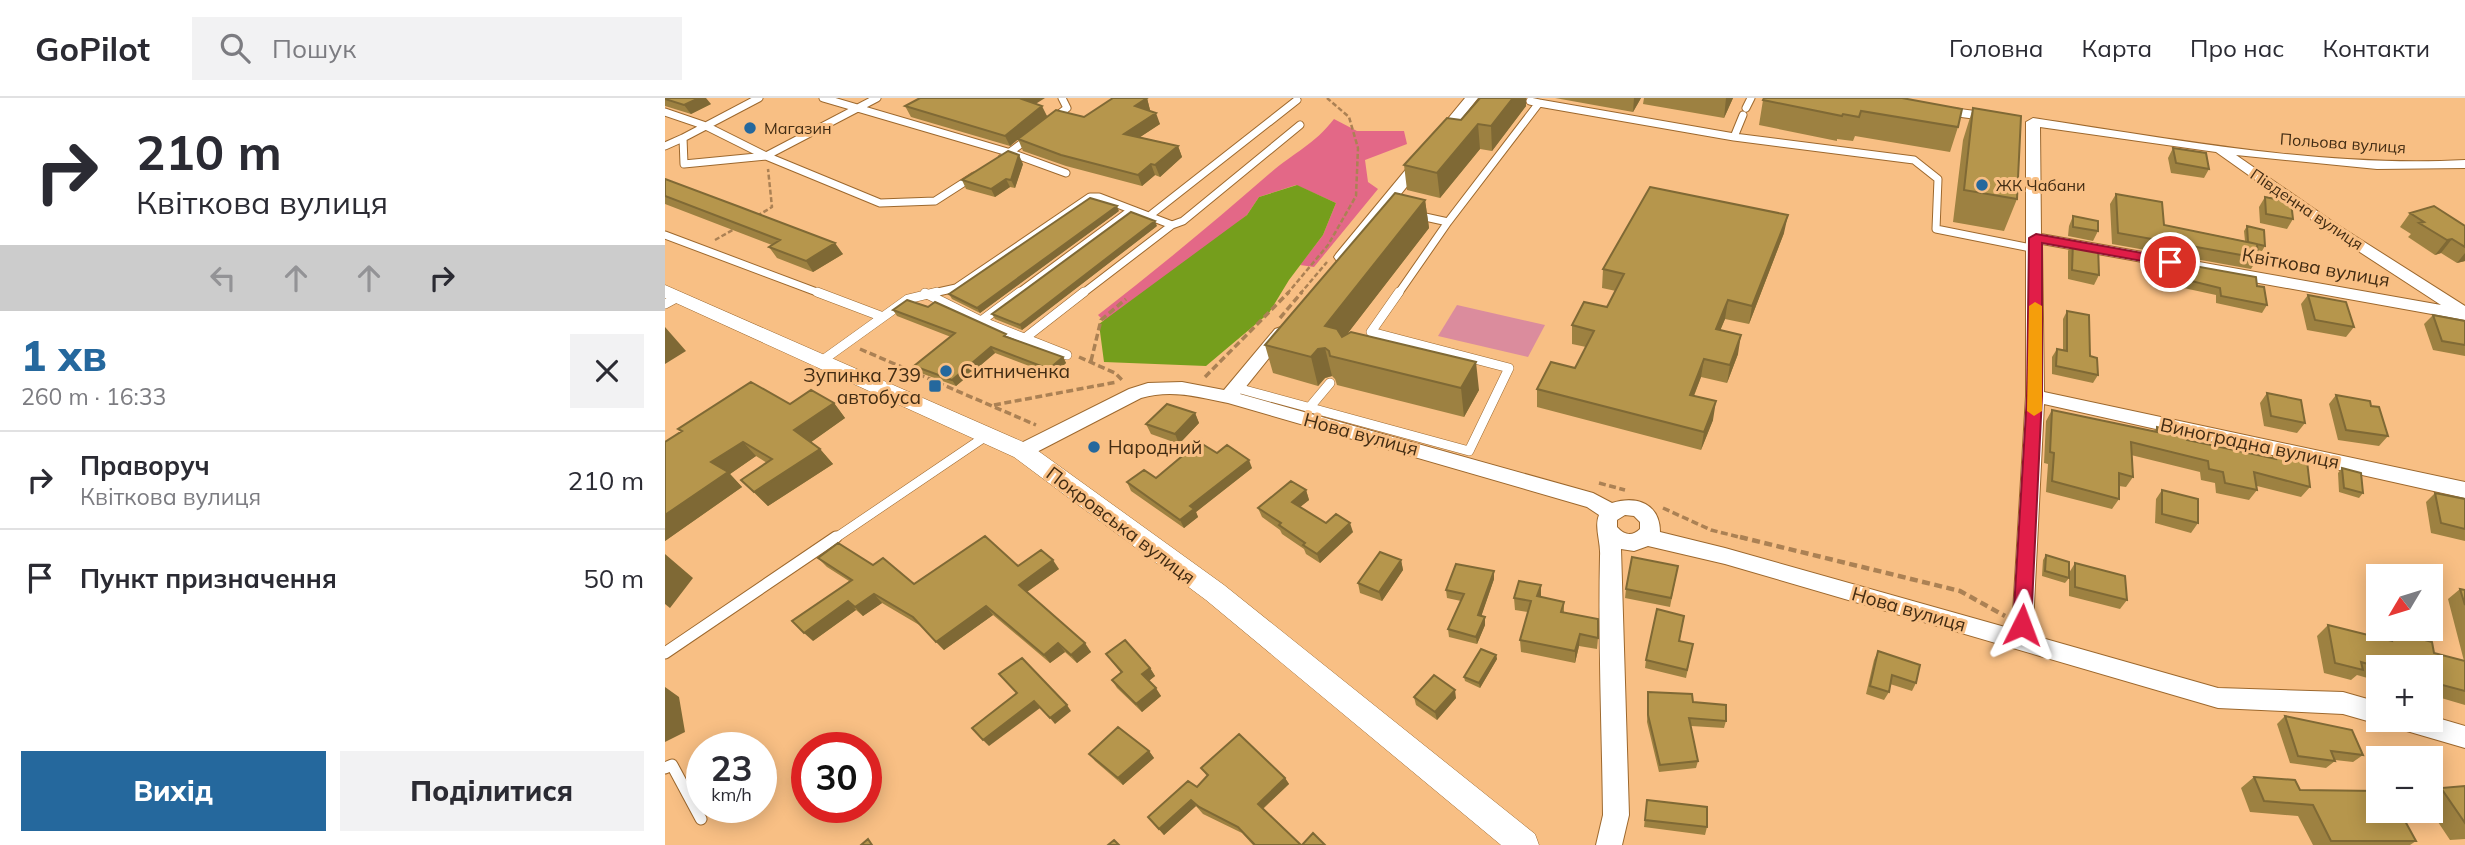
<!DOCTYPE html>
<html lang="uk">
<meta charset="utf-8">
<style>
:root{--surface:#fff;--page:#f2f2f3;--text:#2b2b33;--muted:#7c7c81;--line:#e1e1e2;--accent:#25689d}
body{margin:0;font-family:Mulish,sans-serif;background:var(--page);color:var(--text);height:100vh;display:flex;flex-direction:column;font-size:26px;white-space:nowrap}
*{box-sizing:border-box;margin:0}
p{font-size:23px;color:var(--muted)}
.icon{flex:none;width:38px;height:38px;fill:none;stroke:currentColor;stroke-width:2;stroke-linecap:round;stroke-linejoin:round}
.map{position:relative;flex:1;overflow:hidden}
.drawer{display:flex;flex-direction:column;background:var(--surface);width:665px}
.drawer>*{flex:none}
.hud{background:#fff;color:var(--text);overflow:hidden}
.needle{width:46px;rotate:232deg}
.controls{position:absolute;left:1701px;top:466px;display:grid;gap:14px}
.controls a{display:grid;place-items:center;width:77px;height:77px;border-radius:0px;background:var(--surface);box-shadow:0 4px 18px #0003;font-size:35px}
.speed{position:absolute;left:21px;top:634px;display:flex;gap:14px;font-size:35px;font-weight:700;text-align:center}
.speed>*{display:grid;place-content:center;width:91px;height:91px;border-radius:50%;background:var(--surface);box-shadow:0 4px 18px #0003;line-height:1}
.speed small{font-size:18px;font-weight:400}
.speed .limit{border:10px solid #d22;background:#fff;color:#111}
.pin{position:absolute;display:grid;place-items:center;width:60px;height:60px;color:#fff;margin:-30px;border:4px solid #fff;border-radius:50%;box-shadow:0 2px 7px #0007}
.me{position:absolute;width:77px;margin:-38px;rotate:3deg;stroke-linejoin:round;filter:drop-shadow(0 0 5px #0008)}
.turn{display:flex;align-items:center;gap:24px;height:147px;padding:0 21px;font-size:32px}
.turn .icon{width:91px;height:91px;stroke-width:2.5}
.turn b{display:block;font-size:49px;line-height:60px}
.lanes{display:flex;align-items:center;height:66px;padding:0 21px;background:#0003;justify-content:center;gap:35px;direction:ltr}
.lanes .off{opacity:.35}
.round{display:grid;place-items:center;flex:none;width:74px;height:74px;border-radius:0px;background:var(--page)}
.headline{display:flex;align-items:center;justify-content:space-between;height:119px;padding:0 21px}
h1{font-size:42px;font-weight:800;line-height:52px;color:var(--accent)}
.button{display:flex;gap:14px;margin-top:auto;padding:14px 21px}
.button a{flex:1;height:80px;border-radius:0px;background:var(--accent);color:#fff;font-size:28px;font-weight:800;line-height:80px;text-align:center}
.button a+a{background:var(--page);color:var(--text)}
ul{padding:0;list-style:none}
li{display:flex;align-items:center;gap:21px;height:98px;padding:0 21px;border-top:2px solid var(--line)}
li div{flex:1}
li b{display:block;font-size:26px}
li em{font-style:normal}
header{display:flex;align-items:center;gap:42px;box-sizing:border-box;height:98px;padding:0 35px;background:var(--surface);border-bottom:2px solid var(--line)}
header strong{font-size:33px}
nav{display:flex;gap:38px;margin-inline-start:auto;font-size:24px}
.search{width:490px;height:63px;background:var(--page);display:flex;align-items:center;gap:18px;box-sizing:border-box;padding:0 24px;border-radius:0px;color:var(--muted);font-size:26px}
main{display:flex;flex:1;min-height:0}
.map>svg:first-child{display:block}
</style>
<header>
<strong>GoPilot</strong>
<div class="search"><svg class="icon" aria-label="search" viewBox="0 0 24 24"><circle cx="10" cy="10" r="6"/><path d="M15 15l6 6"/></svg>Пошук</div>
<nav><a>Головна</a><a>Карта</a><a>Про нас</a><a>Контакти</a></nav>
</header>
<main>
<section class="drawer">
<div class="hud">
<div class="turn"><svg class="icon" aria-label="right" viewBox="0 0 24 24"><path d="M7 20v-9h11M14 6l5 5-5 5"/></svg><div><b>210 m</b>Квіткова вулиця</div></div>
<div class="lanes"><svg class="icon off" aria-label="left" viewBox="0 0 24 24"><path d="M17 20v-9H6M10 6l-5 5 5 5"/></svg><svg class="icon off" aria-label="ahead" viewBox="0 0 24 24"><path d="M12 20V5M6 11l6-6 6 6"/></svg><svg class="icon off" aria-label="ahead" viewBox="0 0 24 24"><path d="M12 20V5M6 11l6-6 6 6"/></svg><svg class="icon" aria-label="right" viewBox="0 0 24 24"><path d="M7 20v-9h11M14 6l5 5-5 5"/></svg></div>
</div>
<div class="headline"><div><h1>1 хв</h1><p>260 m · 16:33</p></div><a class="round"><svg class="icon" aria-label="close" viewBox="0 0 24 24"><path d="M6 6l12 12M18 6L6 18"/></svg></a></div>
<ul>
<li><svg class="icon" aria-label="right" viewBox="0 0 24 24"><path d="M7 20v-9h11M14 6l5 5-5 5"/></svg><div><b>Праворуч</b><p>Квіткова вулиця</p></div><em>210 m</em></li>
<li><svg class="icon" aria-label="arrive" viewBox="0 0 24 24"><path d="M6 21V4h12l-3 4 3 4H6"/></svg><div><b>Пункт призначення</b></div><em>50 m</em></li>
</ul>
<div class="button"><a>Вихід</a><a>Поділитися</a></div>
</section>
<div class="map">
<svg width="1800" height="747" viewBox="0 0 1800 747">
<rect width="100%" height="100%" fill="#f8bf84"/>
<path fill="#db8c9d" d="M792,207L880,227L863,259L773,238Z"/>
<path fill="#e36887" d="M669,21L692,33H739L742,46L700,62L703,84L713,91L649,169L635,167L658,137L671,105L631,87L594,99L582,117L443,227L433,217C491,172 548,125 604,76C628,55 649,47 669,21Z"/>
<path fill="#759e1c" d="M632,87L671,105L658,137L624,182L604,215L541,268L439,264L434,226L582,117L594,99Z"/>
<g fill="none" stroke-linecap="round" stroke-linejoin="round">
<defs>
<path id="service-far2" d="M94,0L18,40L19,66L101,58L212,0
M158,0L346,55L401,75
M874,5L1069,39L1078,17
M1081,10L1086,0
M0,14L41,28L101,58L215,105L270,103L309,78
M389,20L402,10L397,0
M1069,39L1249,62L1273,81L1271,131L1371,151
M0,48L18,40
M337,60L364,40
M483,119L632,2
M783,124L874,5L865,3
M0,137L157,196
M264,196L291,190L425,99H434L507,127
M352,196L466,112
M417,196L507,127L518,123L635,27
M733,196L783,124L751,117"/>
<path id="service-far1" d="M152,194L218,219
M260,195L316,223L402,257
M0,206L13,199
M316,223L355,194
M360,240L419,194
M158,262L243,201L272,194
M572,290L804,353L844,270L706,234L734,194
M644,310L665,285
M169,441L324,336"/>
<path id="service" d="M0,555L171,439
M0,670L7,667L36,721"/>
<path id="minor" d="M800,0H813L683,162H671L669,159L671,156Z
M1272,8L1333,16L1340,20L1333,24L1267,15L1265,12Z
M1368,20C1507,41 1660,70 1800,62V70L1712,71L1571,57L1671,126L1800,208V222L1377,146L1379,294L1800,384V400L1379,306L1368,527L1370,538L1553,590L1678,594L1713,604V621L1721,623L1713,626L1678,616L1553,610L1060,466L983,448L969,453L956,451L964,717L957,747H931L938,717C937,631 933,544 935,458C936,444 929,429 934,417L922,409L563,305C534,299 506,291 476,300L364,358H350L348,353L350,348L464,291L483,285L517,284L559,292L610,231L616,229L624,235L575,296L928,395L947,405C972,397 995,406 995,434L1060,450L1347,531L1361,298V24ZM1375,29L1551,54L1661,132L1776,207L1376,136ZM960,417L969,418L975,424V431C967,439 959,437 952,429V422Z
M1766,618L1800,628V650L1728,629L1724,621H1766Z"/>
<path id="tertiary" d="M0,187L365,347L559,487L870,736L874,747H836L541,502L349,359L0,200Z"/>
</defs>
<use href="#service-far2" stroke="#9d682d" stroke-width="9"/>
<use href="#service-far1" stroke="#9d682d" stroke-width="10"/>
<use href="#service" stroke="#9d682d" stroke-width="13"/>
<use href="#minor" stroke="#9d682d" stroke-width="2"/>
<use href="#tertiary" stroke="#9d682d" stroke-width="1"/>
<path stroke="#ab8154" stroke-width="2.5" stroke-dasharray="5 2.5" stroke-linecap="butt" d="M92,118L107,109L103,71
M50,142L71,130
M622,196L663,147L691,98L693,50L684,19L662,0
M635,196L662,164"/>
<path stroke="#ab8154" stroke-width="3.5" stroke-dasharray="7 3.5" stroke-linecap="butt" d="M615,220L637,194
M195,251L371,327
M414,259L450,275L459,284
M426,263L436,222L461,201
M540,279L624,194
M329,307L452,284
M934,385L960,392
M998,410L1046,432L1082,441"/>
<path stroke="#ab8154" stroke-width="4.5" stroke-dasharray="8 4.5" stroke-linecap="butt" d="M1075,439L1295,493L1340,518"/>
<use href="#service-far2" stroke="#fff" stroke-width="7"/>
<use href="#service-far1" stroke="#fff" stroke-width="9"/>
<use href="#service" stroke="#fff" stroke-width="11"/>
<use href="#minor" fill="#fff" fill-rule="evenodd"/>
<use href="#tertiary" fill="#fff" fill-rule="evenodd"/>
</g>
<path fill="#9d8141" d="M0,0L46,6L26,16L0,8Z
M482,0L485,12L484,13L495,26L475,39L513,48L517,59L495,79L490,77L477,88L401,68L358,53L353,41L345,48L246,19L240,8L371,6L382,18L419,19Z
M815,0H861V8L827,53L815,51L775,100L742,92L739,67L796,22Z
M890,0H976L968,14Z
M979,0H1068L1059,20L978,6Z
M1196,0L1293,29L1285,54L1190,38L1188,43L1172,41V43L1094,27L1098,2Z
M1308,10L1352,101L1339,133L1288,124L1298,42Z
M1508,50L1544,71L1539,80L1506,75L1503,60Z
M358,66L350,90L345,89L330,99L301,91L297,82Z
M0,81L178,156L148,174L112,160L104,149L107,147L0,106Z
M1451,96L1499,127L1580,143L1579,133L1582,128L1600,148L1597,153L1592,152L1593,160L1586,171L1447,146L1445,106Z
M1600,99L1628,121L1622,131L1595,125L1594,109Z
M760,102L764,130L682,236L814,292L799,319L672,287L670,281L667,278L660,280L653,288L608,275L600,247Z
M454,113L315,215L287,201L284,196Z
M1745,115L1800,128V163L1792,165L1776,155L1770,157L1743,139L1746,136L1735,129Z
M1408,118L1433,133L1428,143L1403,138L1404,128Z
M492,128L357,232L330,221L327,216Z
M1119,135L1084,226L1060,221L1055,232L1073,256L1062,285L1036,279L1029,298L1048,322L1036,352L872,309V291L910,270L921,249L907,246V227L942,209L951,193L937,190L938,171Z
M1408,144L1434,177L1429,187L1403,181V153Z
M1518,166L1592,188L1602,207L1597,215L1551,205V197L1514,189V173Z
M1643,197L1689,229L1681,239L1642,232L1636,206Z
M228,212L343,239L398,259L401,265L388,277L330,255L291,288L253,274L249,268L286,239L232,218Z
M1402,213L1425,258L1433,277L1428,285L1387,276V259L1392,251L1398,252V221Z
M1768,217L1800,223V258L1768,252L1759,226Z
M1602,295L1640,325L1632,335L1599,328L1595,305Z
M1671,297L1706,308L1723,338L1714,348L1673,342L1664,306Z
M169,305L180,320L146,344L155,351L168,366L103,408L76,382L102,365L91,358L65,376L77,389L0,443V344L16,334L13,331L125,306Z
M1387,312L1489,333L1492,329L1522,342L1606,360L1610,355L1645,389L1636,399L1592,388V392L1584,402L1551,395L1550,385L1536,382L1535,374L1466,357L1468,379L1461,389L1454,388V401L1447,411L1381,394L1383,366L1379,365L1381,323Z
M530,315L534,325L514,346L486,336L481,326Z
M552,355L587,370L531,414L533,419L519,430L466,393L462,384L491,380Z
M1677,370L1698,395L1694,400L1674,394L1673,375Z
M641,392L644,402L635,409L661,425L688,434L655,465L641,456L639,451L617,436L615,432L597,419L593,410Z
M1497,392L1533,425L1526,435L1490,425L1491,401Z
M1770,395L1800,401V443L1766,435L1761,404Z
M1381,457L1404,475L1410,465L1462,502L1455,511L1404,498V476V480L1400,485L1377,478L1378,462Z
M153,460L208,467L249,486L353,468L394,471L362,494L426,554L412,565L400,554L385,565L328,517L279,552L256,528L217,505L198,518L191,512L148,543L184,483L162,469Z
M736,462L738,472L717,503L695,495L693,485Z
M1013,468L1005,509L960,500L961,491Z
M829,473V481L816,518L820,527L812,546L784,539L783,531L796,503L782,500L781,492Z
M876,487V499L899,504V515L933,540L932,551L914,548L910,565L856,554L855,542L863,514L850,512L849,500Z
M1795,491L1800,492V607L1766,597V569H1713V583L1692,577L1686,582L1659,575L1652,538L1663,527L1716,540L1725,532L1769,555L1799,563L1783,501Z
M1014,543L1028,546L1021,580L980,570L981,562Z
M1213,553L1251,585L1247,593L1225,586L1224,594L1219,602L1201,596L1209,562Z
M441,556L485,570L490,578L484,583L496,598L477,614L452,590L447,582L456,575Z
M831,557L832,561L815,590L800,583L799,579Z
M983,594L1028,604L1061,623L1059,630L1026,628L1033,663L1031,670L994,674L982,624Z
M749,599L791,600L772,622L751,607Z
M1620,618L1698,657L1688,664L1670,662V663L1661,670L1625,665L1612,626Z
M484,653L489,660L458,687L430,663L424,656Z
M536,670L620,680L624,686L598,711L636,747H588L577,735L538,716L531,708L499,737L483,719L532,689L542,678Z
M1589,679L1635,692L1751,743L1745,747H1648L1633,718L1585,714L1576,690Z
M1800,688V741L1785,742L1765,712L1766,697L1776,690Z
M982,702L1042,729L1040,737L979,729Z"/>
<path fill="#7f6935" d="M34,0H41L46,6L26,16L19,7Z
M359,0H380L361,12L357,1Z
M482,0L485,12L474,20L470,8Z
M848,0H861V8L827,53L826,28Z
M969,0H976L968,14Z
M1061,0H1068L1059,20Z
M377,8L382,18L345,48L340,38Z
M491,15L495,26L463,47L459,36Z
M813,26L815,51L775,100L772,75Z
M513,48L517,59L495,79L490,67Z
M354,57L358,66L350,90L346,82Z
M486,66L490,77L477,88L473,77Z
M341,81L345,89L330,99L326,91Z
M760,102L764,130L666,257L660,228Z
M452,108L454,113L315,215L312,210Z
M1123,117L1119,135L1084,226L1087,208Z
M490,123L492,128L357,232L355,227Z
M1787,141L1776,155L1770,157L1782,142Z
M170,145L178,156L148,174L141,163Z
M1800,155V163L1792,165Z
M1063,202L1060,221L1048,250L1051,231Z
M0,229L21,253L0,266Z
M1076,237L1073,256L1062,285L1065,267Z
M326,249L330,255L291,288L287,282Z
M660,250L667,278L660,280L653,288L646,259L653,251Z
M398,259L401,265L388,277L384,271Z
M1039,261L1036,279L1022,315L1025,297Z
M811,264L814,292L799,319L796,290Z
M1051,303L1048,322L1036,352L1039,334Z
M169,305L180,320L142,347L129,332Z
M530,315L534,325L514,346L510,336Z
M78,344L91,358L65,376L77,389L0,443V417L46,364Z
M155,351L168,366L103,408L89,394Z
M584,362L587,370L531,414L533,419L519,430L515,422L525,408Z
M641,392L644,402L630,413L627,404Z
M685,425L688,434L655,465L652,456Z
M0,456L28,480L5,510L0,506Z
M388,462L394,471L360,495L354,487Z
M736,462L738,472L717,503L714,494Z
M829,473V481L814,525L813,517Z
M876,487V499L872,498Z
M209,496L217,505L198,518L190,509Z
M183,503L191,512L148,543L139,535Z
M321,508L328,517L279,552L271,544Z
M820,519V527L812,546L811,539Z
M915,536L914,548L910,565V553Z
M393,545L400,554L385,565L379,557Z
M420,545L426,554L412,565L406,557Z
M831,557L832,561L815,590L814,585Z
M485,570L490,578L482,584L477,576Z
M0,589L14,599L20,634L0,644Z
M491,590L496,598L477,614L471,606Z
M790,592L791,600L772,622L770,614Z
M369,603L375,610L324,648L318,642Z
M402,607L406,613L390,626L385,620Z
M484,653L489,660L458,687L453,680Z
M620,680L624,686L596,712L593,706Z
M526,702L531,708L499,737L494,731Z"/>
<path fill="#b6964c" stroke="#7f6935" stroke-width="2" d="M0,0H34L19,7L0,1Z
M255,0H359L357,1L377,8L340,38L240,8Z
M448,0H482L470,8L491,15L459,36L513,48L490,67L486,66L473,77L396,57L353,41L391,12L419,19Z
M815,0H848L826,28L813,26L772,75L739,67L782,20L796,22Z
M1099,0H1237L1297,11L1293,29L1196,13L1194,19L1178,16L1177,18L1098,2Z
M1308,10L1356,18L1352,101L1299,92Z
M1508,50L1541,55L1544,71L1511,65Z
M343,53L354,57L346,82L341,81L326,91L297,82Z
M0,81L75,109L170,145L141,163L104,149L115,142L0,98Z
M985,89L1123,117L1087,208L1063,202L1051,231L1076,237L1065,267L1039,261L1025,297L1051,303L1039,334L872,291L886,264L910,270L929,233L907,227L919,204L942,209L959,176L938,171Z
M730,95L760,102L660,228L672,231L677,239L686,234L811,264L796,290L665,258L664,253L660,250L653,251L646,259L600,247Z
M1451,96L1497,104L1499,127L1592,146L1593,160L1453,135Z
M1600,99L1626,104L1628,121L1601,116Z
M425,100L452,108L312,210L284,196Z
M1769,108L1800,128V149L1787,141L1782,142L1754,125L1759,124L1745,115Z
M466,114L490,123L355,227L327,216Z
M1408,118L1433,123V133L1408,129Z
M1582,128L1599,132L1600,148L1583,144Z
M1408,144L1433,148L1434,177L1407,172Z
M1518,166L1591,179L1592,188L1599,189L1602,207L1556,198L1555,190L1518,181Z
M1643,197L1681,204L1689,229L1650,222Z
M242,202L263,209L270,204L341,236L339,238L398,259L384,271L326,249L287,282L249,268L290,235L228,212Z
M1402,213L1424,217L1425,258L1432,260L1433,277L1391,268L1392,251L1402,253Z
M1768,217L1800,223V247L1777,243Z
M86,284L125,306L146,292L169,305L129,332L155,351L89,394L76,382L107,361L78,344L46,364L63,374L0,417V344L17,333L13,331Z
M1602,295L1636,302L1640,325L1606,318Z
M1671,297L1705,303L1706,308L1714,309L1723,338L1681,332Z
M502,306L530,315L510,336L481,326Z
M1387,312L1492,334V329L1522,336V342L1611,361L1610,355L1642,363L1645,389L1589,374L1592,392L1560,385L1558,374L1544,371L1543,363L1466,344L1468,379L1454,375V401L1387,383L1389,355L1385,354Z
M534,344L552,355L562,347L584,362L525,408L529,411L515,422L462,384L479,372L491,380Z
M1677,370L1696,375L1698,395L1679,390Z
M626,383L641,392L627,404L661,425L671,416L685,425L652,456L638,447L640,445L614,427L616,425L593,410Z
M1497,392L1533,401V425L1497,416Z
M1770,395L1800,401V431L1776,425Z
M320,438L353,468L376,452L388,462L354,487L420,545L406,557L393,545L379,557L321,508L271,544L248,519L209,496L190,509L183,503L139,535L127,523L187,482L153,460L173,445L208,467L218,460L249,486Z
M715,454L736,462L714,494L693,485Z
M1381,457L1404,464V480L1380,473Z
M967,459L1013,468L1006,500L961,491Z
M1410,465L1460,478L1462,502L1410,489Z
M791,466L829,473L813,517L820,519L811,539L783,531L799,496L781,492Z
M854,483L876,487L872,498L899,504L896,514L933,521V540L915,536L910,553L855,542L866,503L849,500Z
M1795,491L1800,492V507Z
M992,511L1019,518L1014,543L1028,546L1022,572L981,562Z
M1663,527L1727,543L1725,532L1767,544L1769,555L1800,563V593L1766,584V569H1713L1696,564L1698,572L1670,565Z
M460,542L485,570L477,576L491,590L471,606L447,582L457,574L441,556Z
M816,551L831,557L814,585L799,579Z
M1213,553L1255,567L1251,585L1227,577L1224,594L1205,588Z
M357,560L402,607L385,620L369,603L318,642L307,630L352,595L334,576Z
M769,577L790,592L770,614L749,599Z
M983,594L1027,596L1028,604L1061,607V623L1024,620L1033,663L995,667L983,617Z
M1620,618L1687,632L1698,657L1666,653L1670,663L1633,658Z
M453,629L484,653L453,680L424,656Z
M574,636L620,680L593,706L636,747H590L573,729L534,709L526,702L494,731L483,719L523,683L532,689L543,677L536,670Z
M1589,679L1630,682L1635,692L1713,693V712H1734L1751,743H1666L1648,707L1599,703Z
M1800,688V725L1776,690Z
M982,702L1042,709V729L980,722Z
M648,735L660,747H637Z
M203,741L207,747H196Z
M449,742L454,747H443Z"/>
<path fill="#e11d48" stroke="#92132f" stroke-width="2" d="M1371,136L1505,160L1512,164L1505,168L1377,145V298L1366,527L1363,533L1357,535L1350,533L1348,527L1362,298L1364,140Z"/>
<path fill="#f59e0b" d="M1370,204L1377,208V313L1369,318L1362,313L1364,208Z"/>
<g fill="#25689d" stroke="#f8bf84" stroke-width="2.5">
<circle cx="85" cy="30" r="7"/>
<circle cx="1317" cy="87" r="7"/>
<circle cx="281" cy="273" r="7"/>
<rect x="263" y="281" width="14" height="14" rx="3.5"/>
<circle cx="429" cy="349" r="7"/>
</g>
<g text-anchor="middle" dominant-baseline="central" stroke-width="6" stroke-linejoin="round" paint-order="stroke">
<g font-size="16" fill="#422c13" stroke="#f8bf84" text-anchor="start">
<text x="99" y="30">Магазин</text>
<text x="1331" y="87">ЖК Чабани</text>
</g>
<g font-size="16" fill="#422c13" stroke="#f8bf84">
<text transform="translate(1678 45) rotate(4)">Польова вулиця</text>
<text transform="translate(1642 111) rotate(34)">Південна вулиця</text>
</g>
<g font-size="19" fill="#422c13" stroke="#f8bf84">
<text transform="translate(1651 169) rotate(10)">Квіткова вулиця</text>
<text transform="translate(696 336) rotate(15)">Нова вулиця</text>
<text transform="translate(1585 345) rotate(12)">Виноградна вулиця</text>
<text transform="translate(456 427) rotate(37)">Покровська вулиця</text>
<text transform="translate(1244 511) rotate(16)">Нова вулиця</text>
</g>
<g font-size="19" fill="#422c13" stroke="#f8bf84" text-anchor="start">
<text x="295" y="273">Ситниченка</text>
<text x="256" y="277" text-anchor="end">Зупинка 739<tspan x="256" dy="22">автобуса</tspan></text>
<text x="443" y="349">Народний</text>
</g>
</g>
</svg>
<div class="controls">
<a><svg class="needle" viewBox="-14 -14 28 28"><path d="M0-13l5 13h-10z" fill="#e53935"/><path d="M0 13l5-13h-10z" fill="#7c7c81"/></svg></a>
<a>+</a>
<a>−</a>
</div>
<div class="speed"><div>23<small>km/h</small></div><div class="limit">30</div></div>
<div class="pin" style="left:1505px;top:164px;background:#d93025"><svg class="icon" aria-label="arrive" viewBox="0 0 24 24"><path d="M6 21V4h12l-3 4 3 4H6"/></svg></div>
<svg class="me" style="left:1357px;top:527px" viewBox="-20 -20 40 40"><path d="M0-17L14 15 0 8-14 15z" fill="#e11d48" stroke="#fff" stroke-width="4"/></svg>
</div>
</main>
